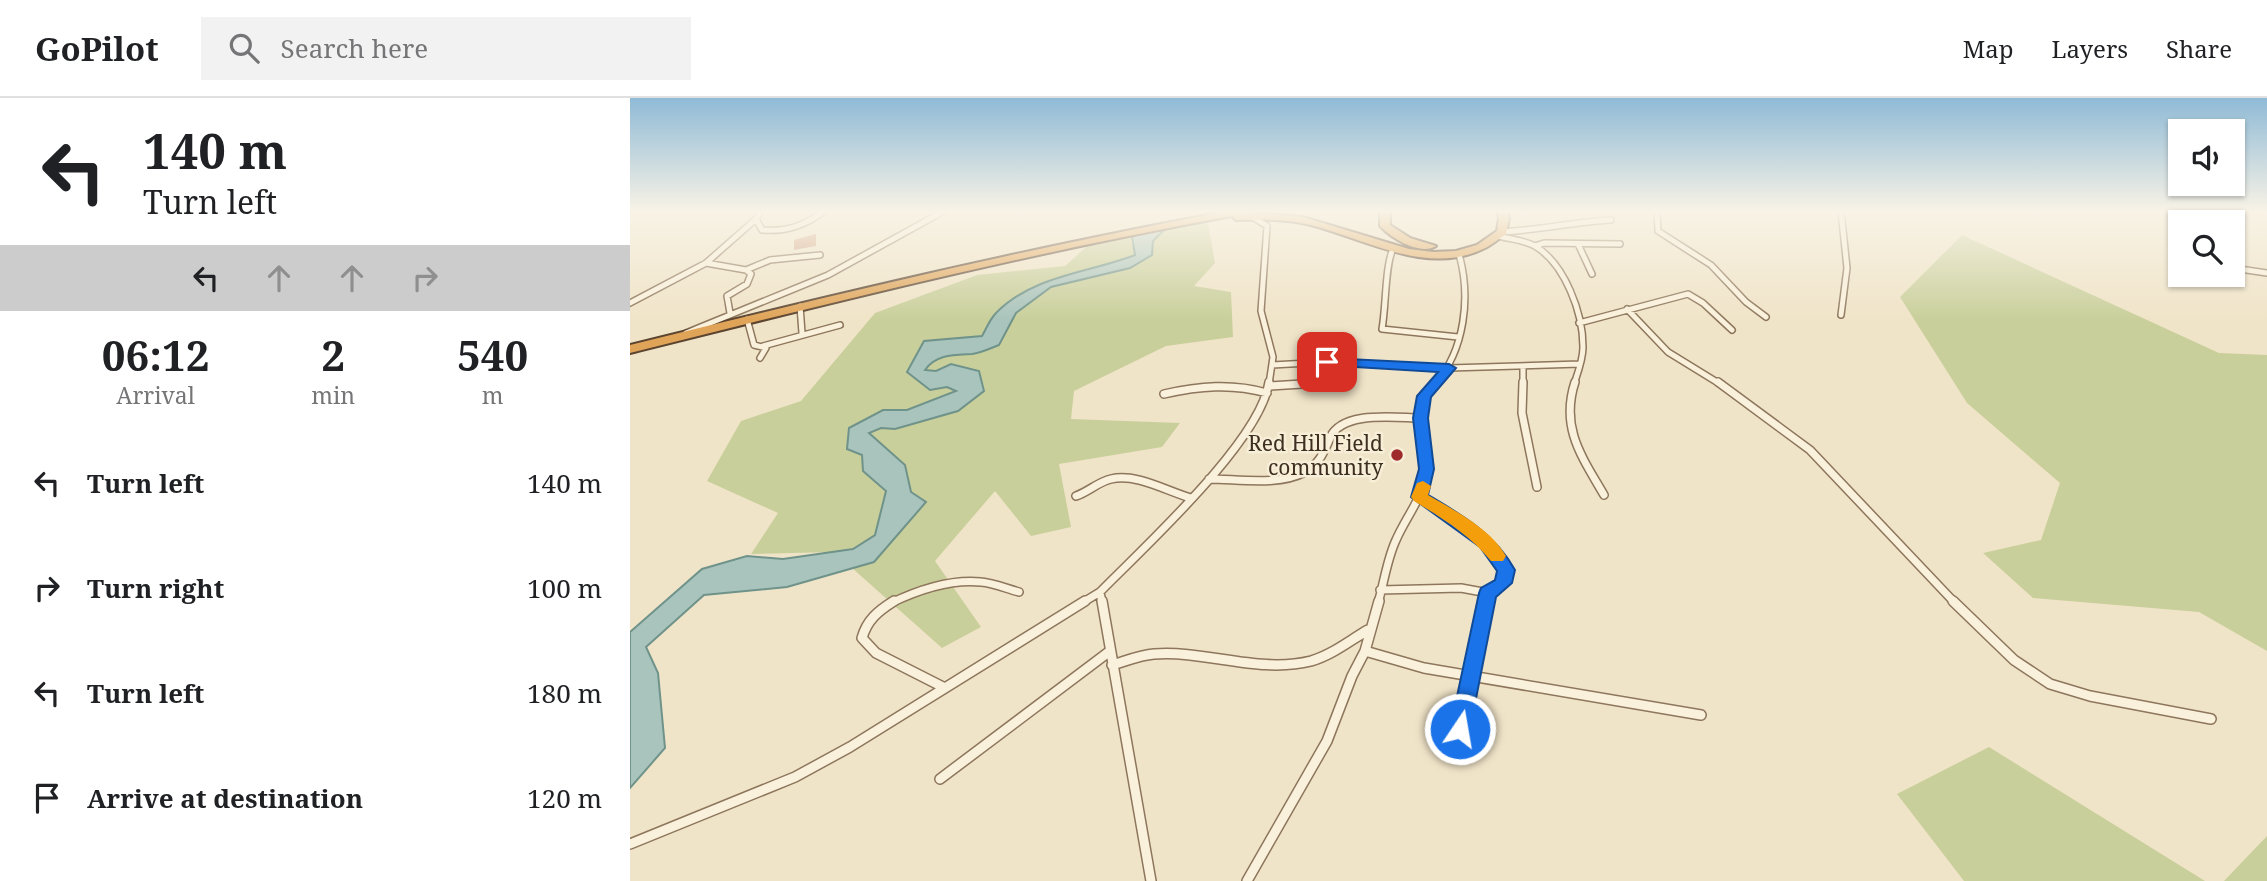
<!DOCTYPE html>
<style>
:root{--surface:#fff;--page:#f2f2f2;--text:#202124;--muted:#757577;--line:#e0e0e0}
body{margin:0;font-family:"Noto Serif",serif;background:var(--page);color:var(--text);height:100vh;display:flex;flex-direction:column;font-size:26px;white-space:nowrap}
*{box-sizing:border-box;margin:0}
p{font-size:23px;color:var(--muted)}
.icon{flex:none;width:38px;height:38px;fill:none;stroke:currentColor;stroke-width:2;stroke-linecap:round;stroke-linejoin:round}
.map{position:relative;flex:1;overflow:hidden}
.side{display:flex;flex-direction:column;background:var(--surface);width:630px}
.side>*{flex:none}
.banner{background:#fff;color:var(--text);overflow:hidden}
.buttons{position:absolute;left:1538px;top:21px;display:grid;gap:14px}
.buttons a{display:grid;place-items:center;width:77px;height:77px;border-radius:0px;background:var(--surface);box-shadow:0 2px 5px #0004;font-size:35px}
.pin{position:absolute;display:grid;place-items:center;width:60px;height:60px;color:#fff;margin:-30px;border-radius:14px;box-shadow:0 4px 10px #0006}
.me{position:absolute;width:77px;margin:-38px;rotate:12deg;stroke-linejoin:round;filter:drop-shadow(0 0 5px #0008)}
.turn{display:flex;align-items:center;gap:24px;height:147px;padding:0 28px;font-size:32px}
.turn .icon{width:91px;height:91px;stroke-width:2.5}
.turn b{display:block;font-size:49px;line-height:60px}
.lanes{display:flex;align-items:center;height:66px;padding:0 28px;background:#0003;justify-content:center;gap:35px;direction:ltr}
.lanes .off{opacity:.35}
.eta{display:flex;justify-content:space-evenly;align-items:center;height:119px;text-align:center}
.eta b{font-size:42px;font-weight:700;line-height:49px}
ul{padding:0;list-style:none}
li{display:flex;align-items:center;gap:21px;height:105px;padding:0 28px}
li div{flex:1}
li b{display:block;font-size:26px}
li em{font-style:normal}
header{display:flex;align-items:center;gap:42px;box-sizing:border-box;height:98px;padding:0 35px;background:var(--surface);border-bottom:2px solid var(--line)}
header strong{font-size:33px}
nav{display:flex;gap:38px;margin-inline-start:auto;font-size:24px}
.search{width:490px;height:63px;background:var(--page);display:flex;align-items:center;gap:18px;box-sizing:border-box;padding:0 24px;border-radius:0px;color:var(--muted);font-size:26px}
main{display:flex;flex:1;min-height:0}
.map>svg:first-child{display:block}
</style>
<header>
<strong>GoPilot</strong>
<div class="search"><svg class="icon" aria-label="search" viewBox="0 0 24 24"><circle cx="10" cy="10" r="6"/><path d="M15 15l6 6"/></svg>Search here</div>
<nav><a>Map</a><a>Layers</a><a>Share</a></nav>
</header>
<main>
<section class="side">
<div class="banner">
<div class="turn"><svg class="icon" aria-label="left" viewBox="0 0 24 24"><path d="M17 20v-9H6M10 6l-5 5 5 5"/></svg><div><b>140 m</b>Turn left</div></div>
<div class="lanes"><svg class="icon" aria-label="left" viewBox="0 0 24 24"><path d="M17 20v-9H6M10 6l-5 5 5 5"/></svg><svg class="icon off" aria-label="ahead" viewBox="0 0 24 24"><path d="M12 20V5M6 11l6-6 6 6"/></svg><svg class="icon off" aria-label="ahead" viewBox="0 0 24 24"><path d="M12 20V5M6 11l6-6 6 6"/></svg><svg class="icon off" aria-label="right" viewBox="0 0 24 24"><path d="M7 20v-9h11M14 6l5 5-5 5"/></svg></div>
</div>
<div class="eta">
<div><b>06:12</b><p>Arrival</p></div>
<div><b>2</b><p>min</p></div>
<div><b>540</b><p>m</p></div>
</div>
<ul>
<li><svg class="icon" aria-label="left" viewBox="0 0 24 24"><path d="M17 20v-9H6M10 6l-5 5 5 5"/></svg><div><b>Turn left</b></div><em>140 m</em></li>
<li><svg class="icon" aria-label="right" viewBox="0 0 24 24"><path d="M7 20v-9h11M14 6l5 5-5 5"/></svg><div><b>Turn right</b></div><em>100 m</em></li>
<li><svg class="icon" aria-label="left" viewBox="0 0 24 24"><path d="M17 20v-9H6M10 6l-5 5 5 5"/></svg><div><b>Turn left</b></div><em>180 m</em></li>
<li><svg class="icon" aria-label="arrive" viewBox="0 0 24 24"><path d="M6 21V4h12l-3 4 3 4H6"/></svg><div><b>Arrive at destination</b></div><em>120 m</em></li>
</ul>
</section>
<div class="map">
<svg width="1637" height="783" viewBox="0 0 1637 783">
<rect width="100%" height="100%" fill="#f0e4c8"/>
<path fill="#c9cf9b" d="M578,125L585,165L564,188L601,194L603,239L536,248L444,293L441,321L550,325L532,349L429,366L441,429L401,438L365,393L305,463L351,529L312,550L204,454L121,456L148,415L77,383L111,323L171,303L245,215L347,177L435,168L465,141L503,133Z
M1332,137L1589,255L1637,257V553L1569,514L1403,500L1353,455L1411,442L1430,385L1337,305L1270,199Z
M1359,649L1575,783H1334L1267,696Z
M1637,738V783H1594Z"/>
<path fill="#a9c4bc" stroke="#6f938a" stroke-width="2" d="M537,129L523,143L522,157L500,170L421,189L386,215L369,247C361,250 351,255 342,256C325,257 306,256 295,272L306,273L321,266L349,273L354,293L328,313L265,331L251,330L239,335L275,367L281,394L296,404L244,464L157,489L74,497L16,549L28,575L35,650L0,690V534L72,471L117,458L153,461L223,451L245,437L256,393L233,373L232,357L217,351L219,330L253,312H277L326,293L317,289L300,292L277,274L294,243L352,238C356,231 360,221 366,215C403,177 459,175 505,157L502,138L510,132Z"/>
<path fill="#cf9f7d" d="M186,136V148L164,152V142Z"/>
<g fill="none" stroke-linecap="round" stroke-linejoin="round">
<defs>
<path id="street-far2" d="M1027,113L1028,133L1081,167L1116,204L1136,219
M1211,113L1217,170L1211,217
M621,118L637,128L631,213L643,259L639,286
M126,121L132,132C156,134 175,128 194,113
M872,134C909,132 944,124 981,122
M868,138C880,141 894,142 905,148C935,166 953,215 953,249C953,262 948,274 944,286
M948,146L962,176
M905,148L914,145L990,146
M763,151C755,167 756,210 752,231L828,239
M76,165L116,172L121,176L117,186L97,198L100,215
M1603,170L1637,175
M116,172L140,162L190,157
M0,205L76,165L126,121L131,113
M170,208L172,235
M997,211L1038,254L1090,286
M117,221L124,247L136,250L130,260
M949,225L1058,196L1073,205L1102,232
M56,235L198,177L314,113
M133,248L210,227
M642,267L697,264L819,270L950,266
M681,286L712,282L720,266
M805,286C835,252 841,199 829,156
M893,286V270"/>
<path id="street-far1" d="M893,284L892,315L907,389
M945,284C930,330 952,359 974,397
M1088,284L1180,352L1325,505
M640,288L704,284
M534,296C569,288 602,285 637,295
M579,381C608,381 649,388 675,374C690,365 694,354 700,340C712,312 766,320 790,320
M446,398C458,394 468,384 481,381C507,375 536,393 561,400
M789,399C821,420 867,439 876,480L858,495
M750,492L831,490L858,495L856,505
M470,494L472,505
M261,505C288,492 321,481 351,484C364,485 377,491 389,494
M452,505L470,494C514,449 631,343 639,284
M748,505C754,485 757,461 766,442C776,419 794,398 797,372C800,336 777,317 806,284"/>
<path id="street" d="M264,503C248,513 237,522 232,540L246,555L315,590
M472,503L521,783
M1323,503L1384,562L1420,586L1460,598L1581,621
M735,553L794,570L1071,617
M482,567C496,563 510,557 524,556C576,552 629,576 681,563C702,557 719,543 738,532
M811,642L824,638L830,630L856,503
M310,681L480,553
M0,746L165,679L220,649L455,503
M617,783L697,643L722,578L735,553L749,503"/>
<path id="highway" d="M599,113L673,119L779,151L803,154L826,153L847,147L867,133L869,120L867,113H877L879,120L876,136C868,141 861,148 853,151C797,178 735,141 681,127C657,121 631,121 606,122L602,118C399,155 200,205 0,255V247C199,198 398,150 599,113Z
M750,113H760V127L780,140L806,148C790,158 761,140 750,128Z"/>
</defs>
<use href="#street-far2" stroke="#8d765c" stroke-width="8"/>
<use href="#street-far1" stroke="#8d765c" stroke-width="10"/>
<use href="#street" stroke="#8d765c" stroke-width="12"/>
<use href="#highway" stroke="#5b4430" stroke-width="4"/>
<use href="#street-far2" stroke="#faf1dc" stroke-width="5"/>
<use href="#street-far1" stroke="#faf1dc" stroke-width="7"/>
<use href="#street" stroke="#faf1dc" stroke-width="9"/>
<use href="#highway" fill="#e0a458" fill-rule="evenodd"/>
</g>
<linearGradient id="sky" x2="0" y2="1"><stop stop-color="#8fbad6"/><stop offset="0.51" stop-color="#f8f3e6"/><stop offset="1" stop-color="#f8f3e6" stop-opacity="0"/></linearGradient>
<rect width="1637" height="222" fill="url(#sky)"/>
<path fill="#1a73e8" stroke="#114b97" stroke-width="2" d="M697,260L819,266L826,270L801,299L798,320L804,371L798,397C832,417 865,436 885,472L882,485L866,499L840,631L837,637L830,639L823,637L820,631L849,495L851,490L865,482L867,473L850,449L781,399L789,371L783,320L787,298L808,274L693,267L691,264Z"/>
<path fill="#f59e0b" d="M793,383L801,388L798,397C825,413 860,430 876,458L873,463H861C840,437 812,420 784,403L781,399L787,385Z"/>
<circle fill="#9e2a2b" stroke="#f7eed8" stroke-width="2.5" cx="767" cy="357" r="7"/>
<g text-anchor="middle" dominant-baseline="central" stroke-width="5" stroke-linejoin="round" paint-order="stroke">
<g font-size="21" fill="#3d2e20" stroke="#f7eed8" text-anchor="end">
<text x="753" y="345">Red Hill Field<tspan x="753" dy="24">community</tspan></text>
</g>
</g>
</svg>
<div class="buttons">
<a><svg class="icon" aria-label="sound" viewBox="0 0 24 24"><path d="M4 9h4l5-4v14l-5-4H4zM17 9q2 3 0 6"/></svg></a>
<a><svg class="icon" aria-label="search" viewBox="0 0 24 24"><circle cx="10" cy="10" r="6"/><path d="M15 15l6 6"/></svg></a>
</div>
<div class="pin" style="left:697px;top:264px;background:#d93025"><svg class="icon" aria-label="arrive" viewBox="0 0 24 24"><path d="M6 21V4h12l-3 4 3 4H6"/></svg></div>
<svg class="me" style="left:830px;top:631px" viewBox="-20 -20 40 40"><circle r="17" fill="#1a73e8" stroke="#fff" stroke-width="3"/><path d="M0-11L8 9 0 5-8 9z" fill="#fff"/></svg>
</div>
</main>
